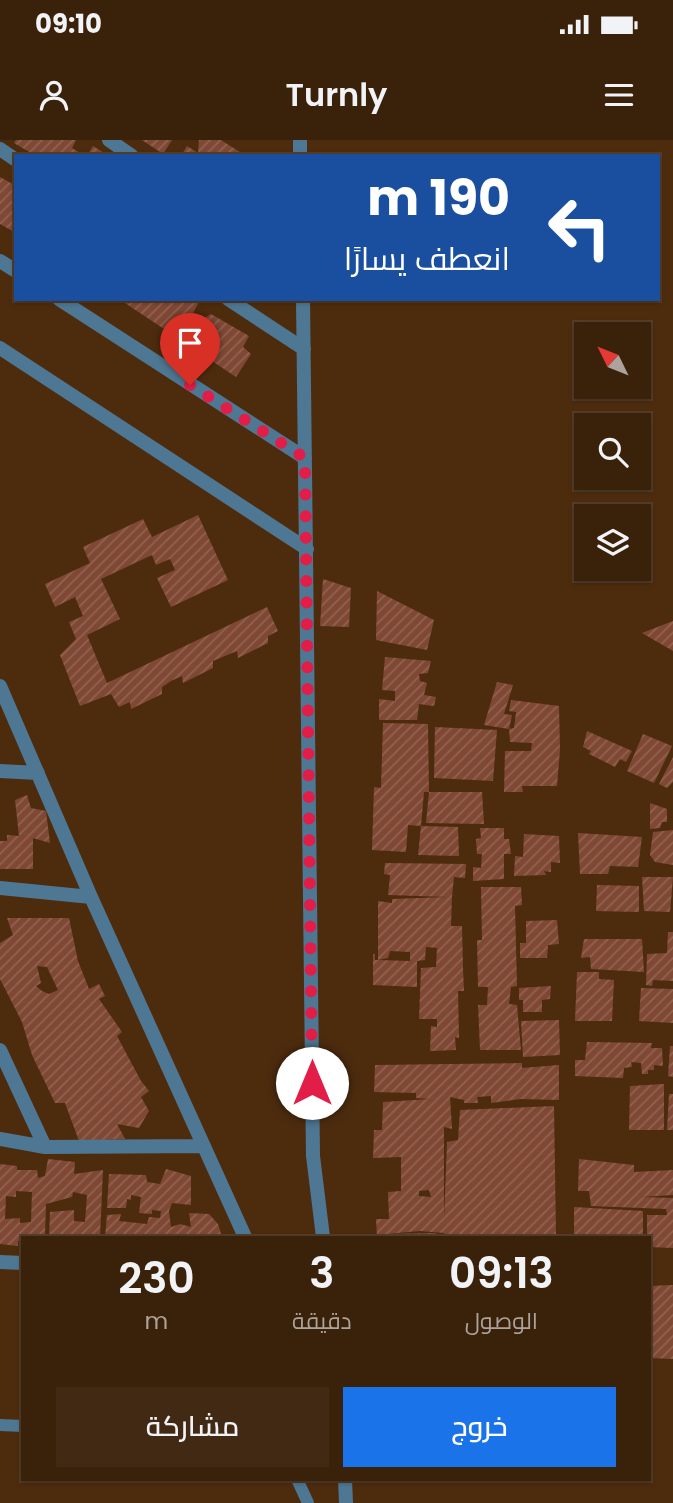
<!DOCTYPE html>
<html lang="ar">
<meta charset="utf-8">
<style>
:root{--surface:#3a210a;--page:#412913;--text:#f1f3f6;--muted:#aba39c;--line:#543e2b;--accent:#1a73e8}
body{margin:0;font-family:Poppins,Cairo,sans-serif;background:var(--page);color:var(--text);direction:rtl;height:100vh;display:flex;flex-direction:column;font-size:26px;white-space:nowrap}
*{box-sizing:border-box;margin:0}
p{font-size:23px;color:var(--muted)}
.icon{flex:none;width:38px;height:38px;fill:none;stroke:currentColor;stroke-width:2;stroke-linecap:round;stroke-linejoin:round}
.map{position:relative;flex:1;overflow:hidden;direction:ltr}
.panel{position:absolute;left:21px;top:1096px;width:630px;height:245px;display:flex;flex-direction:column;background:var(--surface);border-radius:0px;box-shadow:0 2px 5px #0004,0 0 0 2px var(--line);direction:rtl}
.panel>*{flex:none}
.hud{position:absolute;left:14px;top:14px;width:646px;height:147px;border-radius:0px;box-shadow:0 2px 5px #0004,0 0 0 2px var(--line);direction:rtl;background:#1a4fa0;color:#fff;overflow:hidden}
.needle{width:46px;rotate:313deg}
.buttons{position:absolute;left:574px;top:182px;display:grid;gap:14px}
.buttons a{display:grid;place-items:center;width:77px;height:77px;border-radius:0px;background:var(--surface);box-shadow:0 2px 5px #0004,0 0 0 2px var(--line);font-size:35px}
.pin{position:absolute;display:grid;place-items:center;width:60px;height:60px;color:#fff;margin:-72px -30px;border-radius:50% 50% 50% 0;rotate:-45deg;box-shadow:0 0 7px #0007}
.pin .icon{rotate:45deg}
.me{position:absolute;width:77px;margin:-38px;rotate:0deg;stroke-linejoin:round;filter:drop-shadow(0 0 5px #0008)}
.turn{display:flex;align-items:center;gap:24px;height:147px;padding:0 35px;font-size:32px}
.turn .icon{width:91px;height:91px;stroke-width:2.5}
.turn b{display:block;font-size:49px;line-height:60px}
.eta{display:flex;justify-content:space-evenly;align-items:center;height:119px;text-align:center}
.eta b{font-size:42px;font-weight:600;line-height:49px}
.button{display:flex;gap:14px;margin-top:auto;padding:14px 35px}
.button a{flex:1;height:80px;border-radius:0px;background:var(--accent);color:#fff;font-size:28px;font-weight:600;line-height:80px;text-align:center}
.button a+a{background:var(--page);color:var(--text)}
.status{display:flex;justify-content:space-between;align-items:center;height:49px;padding:0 35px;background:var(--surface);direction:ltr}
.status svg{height:19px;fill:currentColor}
header{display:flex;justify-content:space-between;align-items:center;height:91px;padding:0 35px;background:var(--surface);font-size:32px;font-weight:600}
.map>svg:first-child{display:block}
</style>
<div class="status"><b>09:10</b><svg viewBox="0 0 49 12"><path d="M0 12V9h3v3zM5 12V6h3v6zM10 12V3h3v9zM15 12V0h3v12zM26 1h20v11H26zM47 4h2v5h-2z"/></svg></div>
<header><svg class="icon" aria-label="menu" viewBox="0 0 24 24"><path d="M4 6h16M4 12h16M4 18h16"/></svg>Turnly<svg class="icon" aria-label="person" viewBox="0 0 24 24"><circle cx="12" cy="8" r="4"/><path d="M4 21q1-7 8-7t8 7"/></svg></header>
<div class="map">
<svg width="673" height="1363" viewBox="0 0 673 1363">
<defs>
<pattern id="building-hatch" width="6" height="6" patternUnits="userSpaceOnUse" patternTransform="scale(1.75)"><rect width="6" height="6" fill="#7f4835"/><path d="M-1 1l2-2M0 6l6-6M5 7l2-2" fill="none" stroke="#916250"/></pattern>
</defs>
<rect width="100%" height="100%" fill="#4d2c0e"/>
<path fill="url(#building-hatch)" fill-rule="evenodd" d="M16,0H76L72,8L85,16H36L14,3Z
M142,0H172L163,14Z
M199,0H221L246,16H181L187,6L198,13Z
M93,6L109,16H87Z
M0,37L16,46V93L0,84Z
M119,159H194L199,162L193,173L201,180L211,174L249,196L243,207L251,214L236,237Z
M198,375L228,440L171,467L157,438L175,430L170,419L156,425L152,415L101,439L120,479L87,495L107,543L267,467L278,491L268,496V503L238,518L237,511L213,521V528L183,543L182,536L171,541L162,547V554L131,569L130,562L119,567L111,554L80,566L60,515L76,499L69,482L83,476L75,457L55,467L45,444L90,423L83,407L143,379L152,397Z
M323,439L351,448L349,487L320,486Z
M377,451L434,480L427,510L376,500Z
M673,481V511L642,493Z
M385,517L431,521L428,533L419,534L420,541L427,543L424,555L436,557L434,566L419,564L417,580H379V559L395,561V551L382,550Z
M497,542L513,545L504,574L512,575L509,589L484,585Z
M511,560L559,566L560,610L557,646H522L523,652H504L505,611H531L532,603L510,602L509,589L514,588L516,572L509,571Z
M383,583L428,584L429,652H424L421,686L408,685L406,712L372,710L374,647L381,648Z
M435,587L497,590L493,641L434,638Z
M587,591L632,611L626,622L620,619L615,627L589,614L591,611L583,607Z
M643,594L672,606L654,643L627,631Z
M673,617V642L667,648L659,644Z
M429,652H482L484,684L426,683Z
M27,655L31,668L46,671L50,703L33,698V729H0V701H7V695L19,696L15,660Z
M650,663L667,669V682H662L660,688L650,689Z
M421,686L458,687L459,716L418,715Z
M480,688H504V699H509L511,714H504V739L473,741V727L481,728L482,714H477L476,699L481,698Z
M673,690V725L655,722L650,715L653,692Z
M578,693L642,697L638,727L610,726L608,734H580Z
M524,694L559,696L560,723L551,722V732L544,731L546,735L514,736L515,716L523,717Z
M385,723L466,724L465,738L454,737L452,756L451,786H462L463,828L464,851H458L459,898L455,897L456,910L430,911L431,886L437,887V879H419L421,828L436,827L437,808L426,807L425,820L417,821V847L373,845V814H375V820H378V761L392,763V759L448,757L388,755L390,735L384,734ZM390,811L410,812V821L378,820L388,818Z
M642,737H673L670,772L644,771Z
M597,745L639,746V772L596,771Z
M481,747H521L522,765L515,766L517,846L511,847L509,864L517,865L521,910H480L478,865H487L488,847H478L477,800H482Z
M7,778H69L78,821L89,849L99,844L105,856L99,859L122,892L117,896L141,941L149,951L141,957L149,971L139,988L117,984L125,999L79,1001L65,963H55L32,915L22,882L0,839V803L13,795ZM37,826L47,827L58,850L49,854L42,851L36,846L41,843Z
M557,780L559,804L548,805L547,818H520V803H526V781Z
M668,792H673V841L653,840L652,846L646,845L647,814L667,813Z
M584,799H642L644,832L591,829L590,817L581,818Z
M577,832H599V839L614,840L612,881H575Z
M551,846L550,859L542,860V872H523V860H519V848Z
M641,848L673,849V883L639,881Z
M559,880L560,915L523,917L521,881Z
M587,902L652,903L651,908H662L663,926L654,925V930H648V934H642L641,923L631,922L632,927L624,928L623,938L575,936V920H585Z
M670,906H673V937L668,936Z
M522,923V928L559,925V960L521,959L491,963V956L477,957L478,963H464V960L450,957L452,989L444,987V1080L447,1002L458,1000L460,970L554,966L556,1097H444V1093L420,1091L386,1094L436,1093V1097H377L376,1079H389L388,1052L401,1051V1017L373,1018L374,990H382L383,962L430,959L416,958V953L374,952L375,925ZM429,1050L431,1057L419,1056V1051Z
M664,944V990H629L630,946Z
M669,954H673V990H667Z
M48,1019L75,1022L74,1034L103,1030L100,1097H49L50,1072L74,1070V1081L85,1082L87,1055L73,1052L72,1057L46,1064L45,1095L23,1097V1101H18V1106L0,1104V1024L17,1026V1030H37L38,1038L45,1036ZM16,1051L32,1052L31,1082L20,1083V1078L5,1079L6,1056L16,1057Z
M579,1019L634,1025V1032L673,1030V1055L641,1057L673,1058V1108L649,1107V1097H647V1075H667L666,1069L591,1066L589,1051H578Z
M166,1029L191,1036V1065L172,1063L169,1071L171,1087L180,1084L191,1087L189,1073L209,1074L218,1084L222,1097H105L107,1075L121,1074L119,1081L147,1084L149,1077L160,1078L161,1071L152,1070V1074L139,1073L141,1057L131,1055V1060L127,1059L126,1068H107L109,1034L146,1035L147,1042L160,1044Z
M574,1067L643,1071V1097H574Z
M673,1145V1219L649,1218V1146Z"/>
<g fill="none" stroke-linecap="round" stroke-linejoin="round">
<path stroke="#4e7793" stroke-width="12" d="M0,1285L23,1286
M297,1339L308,1363"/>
<path stroke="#4e7793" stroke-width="14" d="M109,0L132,16
M300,0V16
M0,9L16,20
M0,121L16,131
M59,159L305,318
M228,159L304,209
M303,159L313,1016L323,1097
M0,208L307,409
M0,546L91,757L245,1097
M0,631L38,633
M0,748L91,757
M0,910L45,1007
M0,999L45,1007L204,1006
M0,1122L23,1123
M345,1339L346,1363"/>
</g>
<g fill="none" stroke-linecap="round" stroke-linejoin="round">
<path stroke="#e11d48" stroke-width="12" stroke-dasharray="0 21.6" d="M190,245L305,318L312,943"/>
</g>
</svg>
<div class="buttons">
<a><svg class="needle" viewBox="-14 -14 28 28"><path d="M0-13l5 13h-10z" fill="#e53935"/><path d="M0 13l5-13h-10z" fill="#aba39c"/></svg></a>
<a><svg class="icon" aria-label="search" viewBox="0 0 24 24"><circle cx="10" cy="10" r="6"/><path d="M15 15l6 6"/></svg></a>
<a><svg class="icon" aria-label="layers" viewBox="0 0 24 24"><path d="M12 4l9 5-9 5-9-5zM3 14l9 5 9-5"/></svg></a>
</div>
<div class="pin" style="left:190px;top:245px;background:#d93025"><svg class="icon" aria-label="arrive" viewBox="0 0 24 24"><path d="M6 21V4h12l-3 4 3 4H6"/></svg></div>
<svg class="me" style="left:312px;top:943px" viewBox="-20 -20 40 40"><circle r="19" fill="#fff"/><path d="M0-13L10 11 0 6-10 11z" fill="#e11d48"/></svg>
<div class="hud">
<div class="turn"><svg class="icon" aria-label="left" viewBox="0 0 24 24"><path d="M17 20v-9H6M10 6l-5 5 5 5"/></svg><div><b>190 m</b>انعطف يسارًا</div></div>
</div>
<section class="panel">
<div class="eta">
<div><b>09:13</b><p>الوصول</p></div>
<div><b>3</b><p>دقيقة</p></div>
<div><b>230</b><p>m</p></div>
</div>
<div class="button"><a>خروج</a><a>مشاركة</a></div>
</section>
</div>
